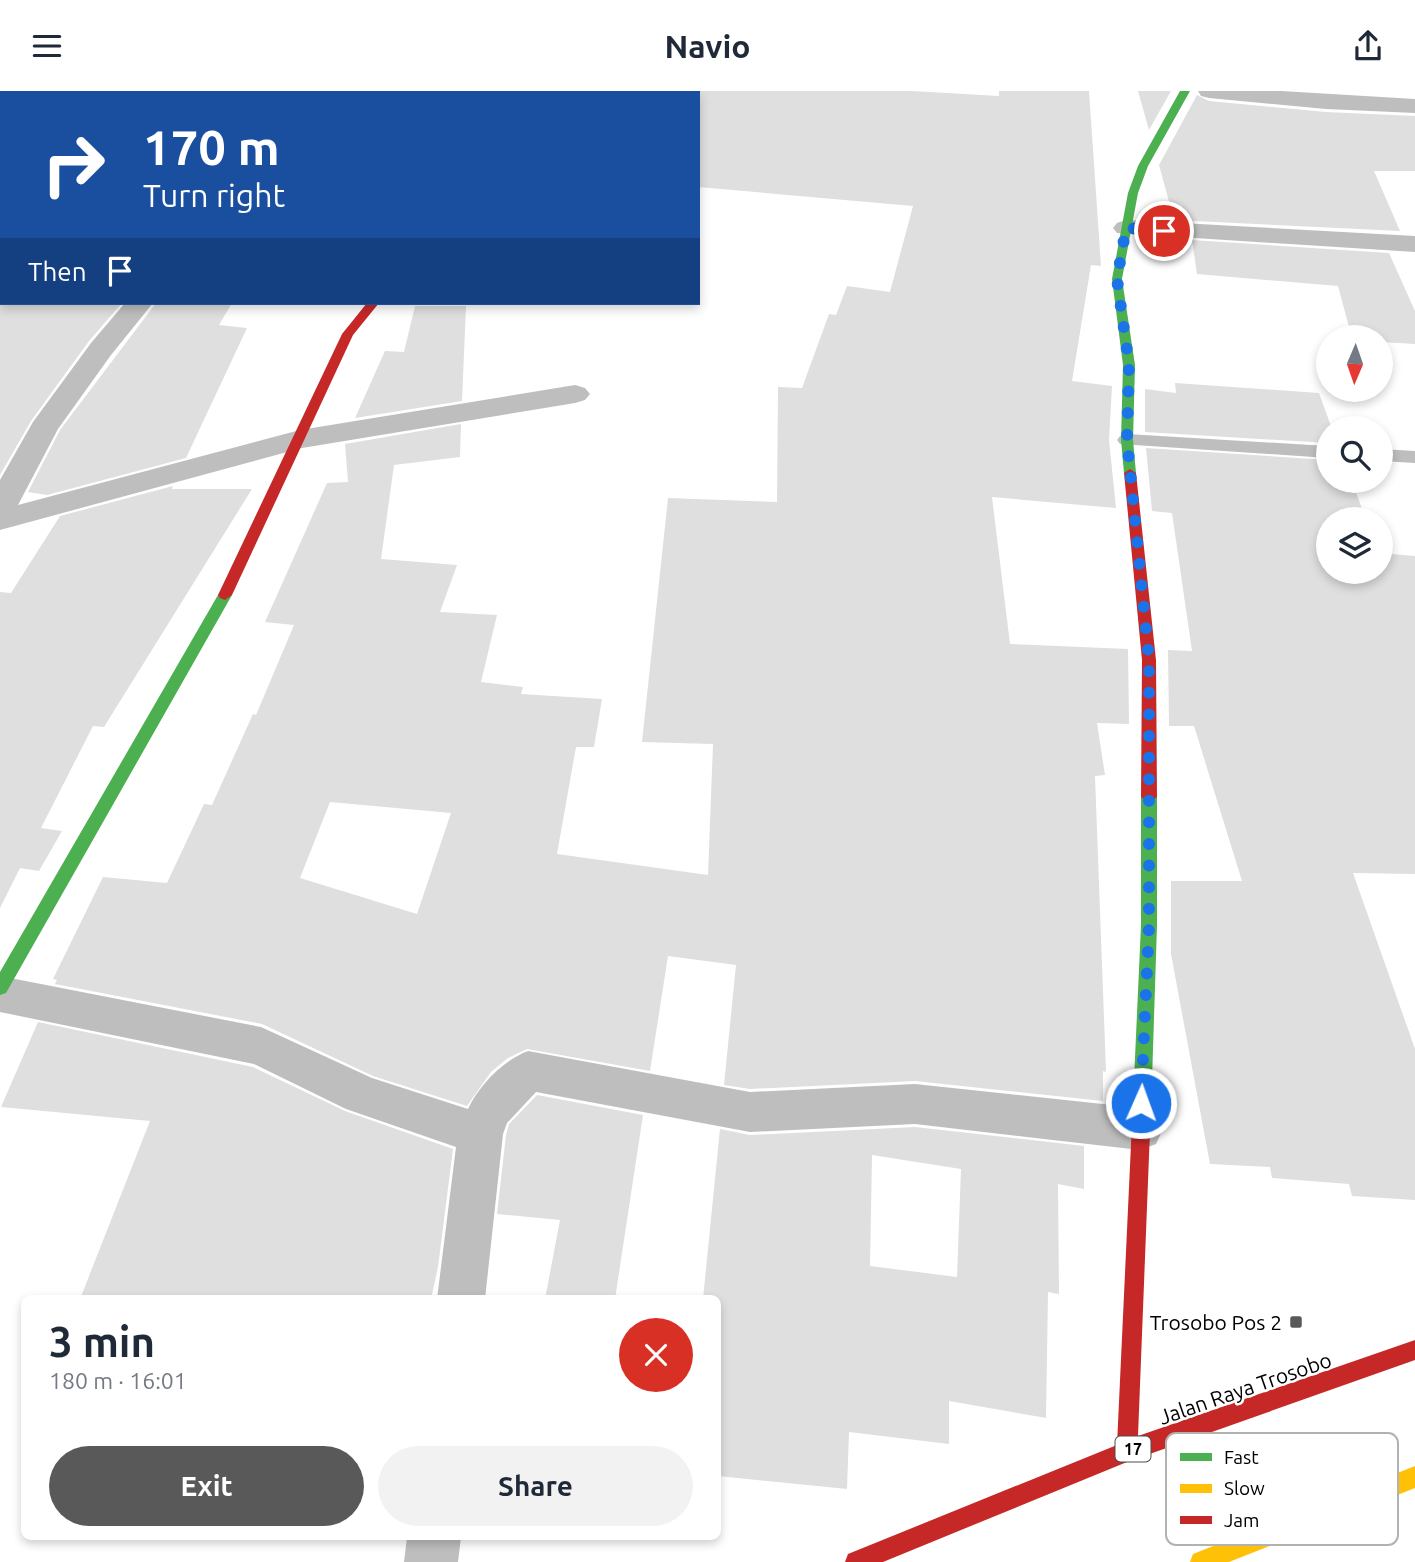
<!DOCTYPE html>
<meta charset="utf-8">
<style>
:root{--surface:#fff;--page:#f2f2f3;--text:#1f2937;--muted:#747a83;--accent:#595959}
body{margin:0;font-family:Ubuntu,sans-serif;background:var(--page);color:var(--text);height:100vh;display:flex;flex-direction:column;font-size:26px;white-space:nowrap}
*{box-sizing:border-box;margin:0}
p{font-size:23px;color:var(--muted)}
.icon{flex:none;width:38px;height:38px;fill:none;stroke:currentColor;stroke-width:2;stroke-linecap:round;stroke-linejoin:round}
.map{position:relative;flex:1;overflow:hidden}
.panel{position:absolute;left:21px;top:1204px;width:700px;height:245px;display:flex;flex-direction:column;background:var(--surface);border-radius:10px;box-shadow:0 4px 10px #0003}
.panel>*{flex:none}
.top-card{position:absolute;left:0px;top:0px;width:700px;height:214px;box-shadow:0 4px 10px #0003;background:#1a4fa0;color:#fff;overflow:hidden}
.needle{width:46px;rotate:182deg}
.buttons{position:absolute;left:1316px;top:234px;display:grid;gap:14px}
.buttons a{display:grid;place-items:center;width:77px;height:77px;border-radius:50%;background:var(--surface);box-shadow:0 4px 10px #0003;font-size:35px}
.pin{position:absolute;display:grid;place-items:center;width:60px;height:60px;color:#fff;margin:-30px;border:4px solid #fff;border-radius:50%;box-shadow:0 2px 7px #0007}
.me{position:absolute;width:77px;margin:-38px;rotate:2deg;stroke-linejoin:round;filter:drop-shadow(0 0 5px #0008)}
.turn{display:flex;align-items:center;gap:24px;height:147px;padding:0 28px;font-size:32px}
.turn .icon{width:91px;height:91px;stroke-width:2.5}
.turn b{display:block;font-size:49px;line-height:60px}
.then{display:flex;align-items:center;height:66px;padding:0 28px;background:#0003;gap:14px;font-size:26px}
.round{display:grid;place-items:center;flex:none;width:74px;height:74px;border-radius:37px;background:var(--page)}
.summary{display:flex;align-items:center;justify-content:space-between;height:119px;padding:0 28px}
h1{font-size:42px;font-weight:600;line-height:52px}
.button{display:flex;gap:14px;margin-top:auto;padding:14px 28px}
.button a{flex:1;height:80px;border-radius:42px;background:var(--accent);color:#fff;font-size:28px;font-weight:600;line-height:80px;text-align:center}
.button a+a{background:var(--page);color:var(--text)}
header{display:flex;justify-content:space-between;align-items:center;height:91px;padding:0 28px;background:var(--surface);font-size:32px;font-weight:600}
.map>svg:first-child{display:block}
</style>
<header><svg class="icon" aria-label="menu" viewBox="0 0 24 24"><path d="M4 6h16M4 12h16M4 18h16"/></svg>Navio<svg class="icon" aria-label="share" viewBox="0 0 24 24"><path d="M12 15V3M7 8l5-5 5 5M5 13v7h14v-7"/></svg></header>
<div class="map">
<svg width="1415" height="1471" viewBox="0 0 1415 1471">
<rect width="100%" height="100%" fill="#fff"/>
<path fill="#dfdfdf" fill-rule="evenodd" d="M698,0H912L999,5V0H1089L1101,175L1091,174L1072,290L1112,295L1109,349L1116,417L992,406L1010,553L1128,558L1129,633L1097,632L1105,684L1095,685L1106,981L1103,980V1010L915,990L750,998L724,994L736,874L668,865L650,980L527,958L508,967L491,981L467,1015L373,985L262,933L55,893L57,889L53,888L103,786L167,792L204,713L212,714L253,623L256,624L294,534L265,531L327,392L348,391L345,353L461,333L460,366L394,374L381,468L457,474L440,521L497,524L481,591L523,596L521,603L602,608L594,656H576L557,763L708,784L713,653L642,651L668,407L777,411L778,296L802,297L829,223L836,224L847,195L890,201L913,115L698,96ZM330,711L451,722L417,823L300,787Z
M1138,0H1171L1149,39Z
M1197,4L1209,10L1326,21L1415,25V80H1374L1400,140L1174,129L1159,74Z
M1192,149L1389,162L1415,220V253L1381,251V247H1352L1338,195L1197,183Z
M0,212H122L89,250L31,330L0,384Z
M156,212H232L219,234L247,237L186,367L47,404L28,401L60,339Z
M415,215H466L462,310L355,327L385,260L404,261Z
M1175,292L1319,302L1332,338H1328V352L1145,341V298L1176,302Z
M1146,357L1328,369V390H1352L1366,429H1328V481H1381V462L1415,465V783L1353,782L1415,958V1109L1352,1105L1349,1093L1272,1087L1270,1076L1210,1073L1171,863V790H1242L1194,635H1169L1168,559L1192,560L1172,422L1152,420Z
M173,395L172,398H252L104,636L93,635L41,737L62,740L39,780L20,777L0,817V501L11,502L60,425Z
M38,931L253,976L345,1020L453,1058L438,1176L431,1208H80L150,1030L1,1016Z
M537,1004L643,1024L615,1208H545L560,1129L497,1123L506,1044L509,1033Z
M915,1036L1084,1055V1098L1058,1093L1059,1203L1048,1201L1046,1327L949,1310V1353L849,1341L847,1398L718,1385V1208H703L720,1038L750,1044ZM872,1064L961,1078L957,1186L870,1175Z"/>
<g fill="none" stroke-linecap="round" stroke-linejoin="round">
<path fill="#bebebe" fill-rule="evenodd" d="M1127,343L1328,355V367L1120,353L1117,349L1120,345Z
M1381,358L1415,360V372L1381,370Z"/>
<path fill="#bebebe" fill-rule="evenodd" d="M540,0H562L539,2Z
M1198,0H1281L1415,8V22L1326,18L1209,7L1201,5Z
M1126,129L1415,145V161L1117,142L1113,137L1117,132Z
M125,212H153L111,264L58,338L18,414L300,339L575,294L585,297L590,303L585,309L575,312L302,357L0,439V389L33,331L91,252Z
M0,885L261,936L372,987L468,1018C479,994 504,969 528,960L750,1001L915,993L1140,1017L1156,1023L1163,1038L1156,1053L1140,1059L915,1033L750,1041L536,1001L507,1032L503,1043L485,1208H437L456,1056L346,1018L254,973L0,921Z
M407,1446H461L458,1471H404Z"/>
<path fill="#4caf50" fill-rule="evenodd" d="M1180,0H1190L1148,75L1138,102L1122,188L1135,274L1133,349L1136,382L1130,386L1124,382L1121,349L1123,274L1112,188L1128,102L1138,75Z
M225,499L232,504L6,902L0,904V881L218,504Z
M1149,700L1157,706V834L1152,989L1149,995L1143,997L1137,995L1134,989L1141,834V706Z"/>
<path fill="#ffc107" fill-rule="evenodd" d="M1415,1375V1397L1229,1471H1190L1193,1463Z"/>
<path fill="#c62828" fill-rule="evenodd" d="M367,212H379L353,244L232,504L225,509L220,507L218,504L342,243Z
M1130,378L1136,382L1156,569L1157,706L1149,712L1141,706L1142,569L1124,382Z
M1143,981L1149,983L1152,989L1138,1345L1415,1249V1269L1127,1371L883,1471H845L848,1463L1117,1354L1134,989L1137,983Z"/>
</g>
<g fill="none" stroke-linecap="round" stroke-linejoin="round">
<path stroke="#1a73e8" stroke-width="12" stroke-dasharray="0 21.6" d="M1141,1012L1149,834V569L1127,349L1129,274L1117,188L1126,137L1164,140"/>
</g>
<rect fill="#595959" stroke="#fff" stroke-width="2.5" x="1289" y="1224" width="14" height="14" rx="3.5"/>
<g text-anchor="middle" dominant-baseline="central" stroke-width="5" stroke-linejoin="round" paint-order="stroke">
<rect fill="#fff" stroke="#4c4c4c" stroke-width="2" x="1115.5" y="1345.5" width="35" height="25" rx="5"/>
<g font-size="16" font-weight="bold" fill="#000">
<text x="1133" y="1358">17</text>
</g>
<g font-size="21" fill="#000" stroke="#fff" text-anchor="end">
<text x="1282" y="1231">Trosobo Pos 2</text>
</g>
<g font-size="21" fill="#000" stroke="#fff">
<text transform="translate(1245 1297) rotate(-19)">Jalan Raya Trosobo</text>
</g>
</g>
<rect x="1166" y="1342" width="232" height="112" rx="10" fill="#fff" stroke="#b2b2b2" stroke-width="2"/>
<rect x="1180" y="1362" width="32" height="8" fill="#4caf50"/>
<rect x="1180" y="1393" width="32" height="9" fill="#ffc107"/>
<rect x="1180" y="1425" width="32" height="8" fill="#c62828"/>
<g font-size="19" fill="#000">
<text x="1224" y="1373">Fast</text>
<text x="1224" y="1404">Slow</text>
<text x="1224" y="1436">Jam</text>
</g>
</svg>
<div class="buttons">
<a><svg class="needle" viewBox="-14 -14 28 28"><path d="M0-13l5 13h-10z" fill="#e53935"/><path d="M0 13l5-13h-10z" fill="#747a83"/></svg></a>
<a><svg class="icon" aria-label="search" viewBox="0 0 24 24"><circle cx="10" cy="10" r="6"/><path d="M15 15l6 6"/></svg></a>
<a><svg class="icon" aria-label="layers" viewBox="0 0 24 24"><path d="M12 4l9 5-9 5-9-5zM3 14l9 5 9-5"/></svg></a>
</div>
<div class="pin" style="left:1164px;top:140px;background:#d93025"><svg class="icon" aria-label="arrive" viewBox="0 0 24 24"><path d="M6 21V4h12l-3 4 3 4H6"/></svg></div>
<svg class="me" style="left:1141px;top:1012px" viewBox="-20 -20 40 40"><circle r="17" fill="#1a73e8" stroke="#fff" stroke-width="3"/><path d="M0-11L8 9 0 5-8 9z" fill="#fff"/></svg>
<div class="top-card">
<div class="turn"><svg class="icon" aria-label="right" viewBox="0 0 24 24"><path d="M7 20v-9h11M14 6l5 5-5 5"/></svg><div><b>170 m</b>Turn right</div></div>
<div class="then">Then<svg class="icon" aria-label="arrive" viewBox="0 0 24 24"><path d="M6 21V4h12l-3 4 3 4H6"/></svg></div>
</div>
<section class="panel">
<div class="summary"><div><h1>3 min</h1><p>180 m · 16:01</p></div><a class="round" style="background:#d93025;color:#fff"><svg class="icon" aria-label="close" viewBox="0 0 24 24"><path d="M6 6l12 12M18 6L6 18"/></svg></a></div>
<div class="button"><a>Exit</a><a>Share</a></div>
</section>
</div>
